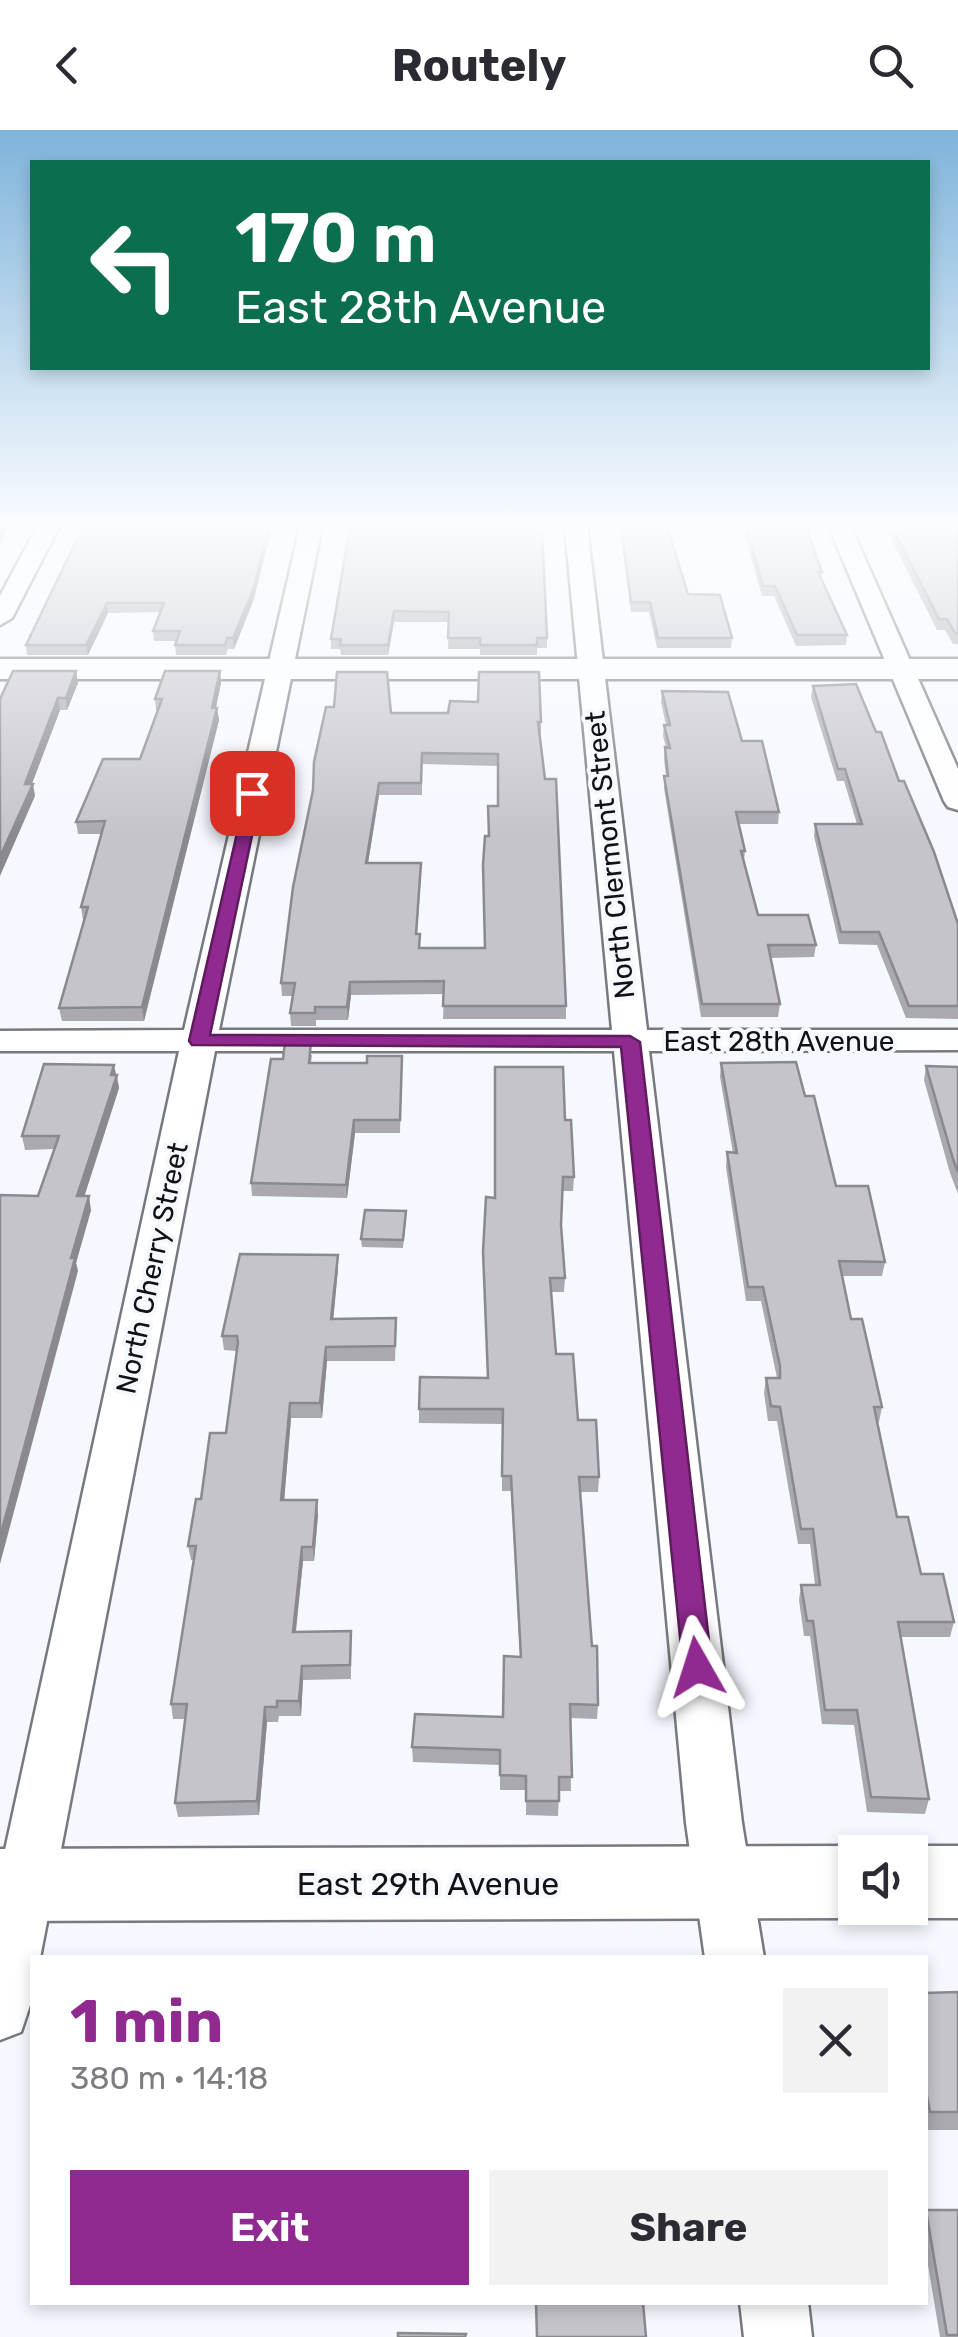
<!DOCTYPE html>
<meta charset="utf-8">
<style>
:root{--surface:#fff;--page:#f2f2f3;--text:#2b2b33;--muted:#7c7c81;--accent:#902a90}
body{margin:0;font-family:Rubik,sans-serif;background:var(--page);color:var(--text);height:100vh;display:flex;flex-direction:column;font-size:38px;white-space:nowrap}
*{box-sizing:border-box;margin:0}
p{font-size:32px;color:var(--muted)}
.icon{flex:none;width:55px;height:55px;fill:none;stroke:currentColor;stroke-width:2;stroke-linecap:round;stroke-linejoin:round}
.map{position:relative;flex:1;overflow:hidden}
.sheet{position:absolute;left:30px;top:1825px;width:898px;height:350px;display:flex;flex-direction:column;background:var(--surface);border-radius:0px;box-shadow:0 5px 15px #0003}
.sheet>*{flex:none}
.guide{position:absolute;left:30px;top:30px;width:900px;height:210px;border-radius:0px;box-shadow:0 5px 15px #0003;background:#0b6e4f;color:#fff;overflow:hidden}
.fabs{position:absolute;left:838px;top:1705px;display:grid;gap:20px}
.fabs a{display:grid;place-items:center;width:90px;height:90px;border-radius:0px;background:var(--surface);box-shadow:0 5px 15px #0003;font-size:50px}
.pin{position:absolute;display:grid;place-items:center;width:85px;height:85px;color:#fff;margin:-42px;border-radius:20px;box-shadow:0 5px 15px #0006}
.me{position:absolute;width:110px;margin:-55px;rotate:354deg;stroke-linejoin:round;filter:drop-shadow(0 0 8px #0008)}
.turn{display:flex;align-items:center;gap:35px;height:210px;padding:0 40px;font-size:45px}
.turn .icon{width:130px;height:130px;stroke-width:2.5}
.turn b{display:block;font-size:70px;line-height:85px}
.round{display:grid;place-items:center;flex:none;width:105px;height:105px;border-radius:0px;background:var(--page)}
.head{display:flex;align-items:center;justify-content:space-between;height:170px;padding:0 40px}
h1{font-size:60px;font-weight:700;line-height:75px;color:var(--accent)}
.action{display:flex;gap:20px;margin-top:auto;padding:20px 40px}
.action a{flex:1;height:115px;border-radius:0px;background:var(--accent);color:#fff;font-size:40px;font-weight:700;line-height:115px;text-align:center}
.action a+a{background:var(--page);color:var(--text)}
header{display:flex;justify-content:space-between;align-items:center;height:130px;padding:0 40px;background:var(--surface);font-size:45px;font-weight:700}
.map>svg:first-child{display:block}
</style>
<header><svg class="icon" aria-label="back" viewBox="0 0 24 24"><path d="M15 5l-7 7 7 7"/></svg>Routely<svg class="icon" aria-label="search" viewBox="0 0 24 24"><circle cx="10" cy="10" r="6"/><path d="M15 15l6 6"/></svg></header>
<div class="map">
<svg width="958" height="2207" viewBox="0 0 958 2207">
<rect width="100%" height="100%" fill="#f5f8ff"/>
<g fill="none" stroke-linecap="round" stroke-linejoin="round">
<defs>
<path id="street" d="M37,397H59L12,488L0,495V466Z
M300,397H322L219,900H612L565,397H587L647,900H958V920L649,921L742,1693L764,1828H705L686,1693L614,921H215L40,1828H32V1869L21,1902L0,1910V1743L179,921H0V901L184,900Z
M829,397H851L958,639V680L948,677L944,671Z
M740,2172H808L812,2207H744Z"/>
<path id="secondary" d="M0,529H958V549H0Z
M855,1716L872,1722H855V1778H882L855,1788L0,1791V1719Z
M910,1716H958V1788H910L883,1778H910V1722H893Z"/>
</defs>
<use href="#street" stroke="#76797f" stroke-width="5"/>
<use href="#secondary" stroke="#76797f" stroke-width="5"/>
<use href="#street" fill="#fff" fill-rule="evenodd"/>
<use href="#secondary" fill="#fff" fill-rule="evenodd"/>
</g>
<path fill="#a9a9af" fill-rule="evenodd" d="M83,397L254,469L234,519H228L226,525H176L175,515L177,511H154L153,501L160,482L108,483L88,525H27L26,515Z
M350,397L547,508V518H537V525H480V519H448L449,492H394L388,525H341L340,519H331V509Z
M620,397H667L688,464L732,508L731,518H657L649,482H631Z
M742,397H806L822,442L821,447L847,505L846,515L796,516L774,466H762Z
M885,397H958V514H953L945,500H937Z
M76,541L78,553L67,580H60L32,654L35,666L0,569Z
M220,541L221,553L216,578L219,590L144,891H62L59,878L84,790H83L81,777L101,704H78L76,692L140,629L158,581L156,580L155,569Z
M813,556L876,602L899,651L958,794V889L906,888L877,815L839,814L814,706L815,694H857L844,651H837L811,567Z
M662,561L742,611L779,682L778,694H739L745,721L744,730L758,785L816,815L814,827L771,828L780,874L778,887H701L664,658L666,646L664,629L665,617H666L663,606L664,595H666L661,572Z
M391,583L541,592V604H539L566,876V889H443L444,864L351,865L348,890H316V896H291L290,883L293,866H282L281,853ZM422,634L498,636V676L484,818H420L417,804L421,746L368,733L379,665H422Z
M312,925L311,933H367L402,926L400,1003H355L347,1068L252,1066L251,1053L283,929Z
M721,933L805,966L836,1056L885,1132L882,1146H842L851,1189L882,1277L879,1292H877L897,1387L921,1444L954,1492L950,1507H901L929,1669L925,1684L867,1682L854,1595L822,1594L810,1506H804L799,1470L801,1455H815L810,1414H798L777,1291H768L764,1263L766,1248H777L761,1171H746L726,1037L727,1022L733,1023L720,947Z
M926,936L958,937V1064L950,1043L924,950Z
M116,945H117L119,958L84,1066L91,1080L76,1133L78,1141L38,1066L55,1019L25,1020L22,1006Z
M565,990L574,1047L573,1061H563L561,1097L565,1148L564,1162H551L556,1224L599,1347L598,1362H580L592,1516L598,1575L597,1589L570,1588L571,1661H559L558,1686L526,1685V1660H500V1635L413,1632L412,1617L503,1587L520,1527L511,1361H502V1294L419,1293V1279L487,1248L495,1068Z
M406,1088L403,1118L362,1117L361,1109Z
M338,1139L333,1189L396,1203L395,1231H327L322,1288H291L284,1370L318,1385L314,1431H303L296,1502L351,1501V1549L303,1550L301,1586H279L278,1592H267L259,1685L178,1687L175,1673L185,1589H173L171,1574L194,1430H191L188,1416L201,1369L226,1303L237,1221L224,1220L222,1206Z
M958,1862V2000H925V1863Z
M926,2080H958V2207H940L925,2117Z"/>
<path fill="#8a898e" d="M2,397H9L0,414V401Z
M269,397H272L254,469L234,519L233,508Z
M107,473L108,483L88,525L86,515Z
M394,481V492L388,525V515Z
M76,541L78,553L67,580L66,568Z
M220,541L221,553L213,590L212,578Z
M58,568L60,580L29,661L33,654L35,666L0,746V727L25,654Z
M217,578L219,590L144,891L142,877Z
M379,653V665L366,745V733Z
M350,852L351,865L348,890L347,877Z
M114,935L119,958L80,1080L77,1066Z
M354,990L355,1003L347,1068L346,1055Z
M89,1066L91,1080L76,1133L78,1141L0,1434V1407L71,1128Z
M338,1125V1139L332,1203L331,1189Z
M326,1217L327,1231L322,1288L320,1273Z
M290,1273L291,1288L283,1385L281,1370Z
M317,1370L318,1385L314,1431L313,1417Z
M302,1417L303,1431L294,1516L293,1502Z
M302,1536L303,1550L301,1586L299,1571Z
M265,1577L267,1592L259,1685L257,1671Z"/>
<path fill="#c5c4cb" stroke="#8a898e" stroke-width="2.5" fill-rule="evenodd" d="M83,397H269L253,460L233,508H227L225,515H175L180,501H153L164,473H107L86,515H26Z
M350,397H542L547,508H537V515H480V508H448L449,482L394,481L388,515H340L341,509H331Z
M621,397H667L688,464L720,465L732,508H658L650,472H631Z
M746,397H806L822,442H818L847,505H797L775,456H763Z
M892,397H958V503H955L947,489H939Z
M13,541H76L66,568H58L25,654H33L0,727V569Z
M165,541H220L212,578H217L142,877L59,878L88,777H81L105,691L76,692L103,629H140L162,569H155Z
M337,542H387L391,583H448L450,571L478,572L479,542H539L541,592H538L545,649H556L566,876H443L444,851L350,852L347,877H315V883H290L295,853H281L293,757L313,660L314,632L326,577H334ZM422,623L498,624V676H488L489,706H485L483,735L485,818H419L420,804H416L421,733H366L379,653H421Z
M856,554L876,602H881L899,651H904L934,722L958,794V876H909L879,802H841L815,694H862L845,639H838L813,556Z
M662,561L728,562L742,611H762L779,682H736L745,721H741L758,785H808L816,815H768L780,874H702L664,646H668L665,617L670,618L664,595H670Z
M285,912H311L309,933H367V926H402L400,990H354L346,1055L251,1053L271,929H283Z
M796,932L805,966H814L836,1056H868L885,1132L839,1131L851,1189H862L882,1277H874L897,1387H908L921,1444H943L954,1492H898L929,1669L871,1667L857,1580H825L813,1491H807L801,1455H820L813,1399H801L780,1277L771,1276L766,1248H780V1236L763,1157H748L727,1022L737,1023L721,933Z
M44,934L114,935L111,945H117L77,1066H89L71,1128H75L0,1407V1065L38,1066L59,1006H22Z
M926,936L958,937V1042L953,1029Z
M495,937H563L565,990H571L574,1047H563L561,1095L565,1148H550L556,1224H573L578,1290H596L599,1347H579L592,1516H597L598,1575L570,1574L572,1647H559V1671H526V1646L500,1645V1620L412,1617L415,1584L503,1587L504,1526L521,1527L511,1346H502L503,1279H419L420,1247L488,1248L483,1121L486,1067L495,1068Z
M365,1080L406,1081L403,1110L361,1109Z
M240,1124L338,1125L331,1189L396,1188L395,1216L326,1217L320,1273H290L281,1370H317L313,1417H302L293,1502L351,1501L350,1535L302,1536L299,1571H277V1577H265L257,1671L175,1673L187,1574H171L196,1416H188L196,1369H201L210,1303H226L238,1212L237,1206H222Z
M958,1862V1982H930L925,1955V1863Z
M926,2080H958V2205H947Z
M536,2172H643L646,2207H537Z
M398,2203L466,2204L465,2207H398Z"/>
<linearGradient id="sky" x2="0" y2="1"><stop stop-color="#7fb4db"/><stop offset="0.56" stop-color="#fafcff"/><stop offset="1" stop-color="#fafcff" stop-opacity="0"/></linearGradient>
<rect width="958" height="706" fill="url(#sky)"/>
<path fill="#902a90" stroke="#5e1b5e" stroke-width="2.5" d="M247,660L261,663L210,905L630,906L640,912L712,1537L708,1546L697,1549L687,1546L683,1537L621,917L192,915L189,911Z"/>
<g text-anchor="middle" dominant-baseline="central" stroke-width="8" stroke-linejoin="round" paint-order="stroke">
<g font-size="28" fill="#111214" stroke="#f5f8ff">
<text transform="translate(610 725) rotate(-96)">North Clermont Street</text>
<text x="779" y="911">East 28th Avenue</text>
<text transform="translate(152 1138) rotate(-78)">North Cherry Street</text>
</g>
<g font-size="32" fill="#111214" stroke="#f5f8ff">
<text x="428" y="1754">East 29th Avenue</text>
</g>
</g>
</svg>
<div class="fabs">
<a><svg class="icon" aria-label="sound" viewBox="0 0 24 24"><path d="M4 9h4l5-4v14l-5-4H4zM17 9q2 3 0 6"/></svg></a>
</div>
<div class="pin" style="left:252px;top:663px;background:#d93025"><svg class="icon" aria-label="arrive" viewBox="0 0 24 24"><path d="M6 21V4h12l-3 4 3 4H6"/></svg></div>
<svg class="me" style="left:697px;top:1537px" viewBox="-20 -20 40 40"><path d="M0-17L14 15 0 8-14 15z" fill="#902a90" stroke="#fff" stroke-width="4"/></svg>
<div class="guide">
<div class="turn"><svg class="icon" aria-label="left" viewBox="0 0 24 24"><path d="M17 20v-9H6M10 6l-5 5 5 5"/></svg><div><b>170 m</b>East 28th Avenue</div></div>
</div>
<section class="sheet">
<div class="head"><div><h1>1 min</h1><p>380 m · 14:18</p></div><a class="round"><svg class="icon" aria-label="close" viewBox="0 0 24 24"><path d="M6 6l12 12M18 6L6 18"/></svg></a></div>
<div class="action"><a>Exit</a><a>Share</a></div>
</section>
</div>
